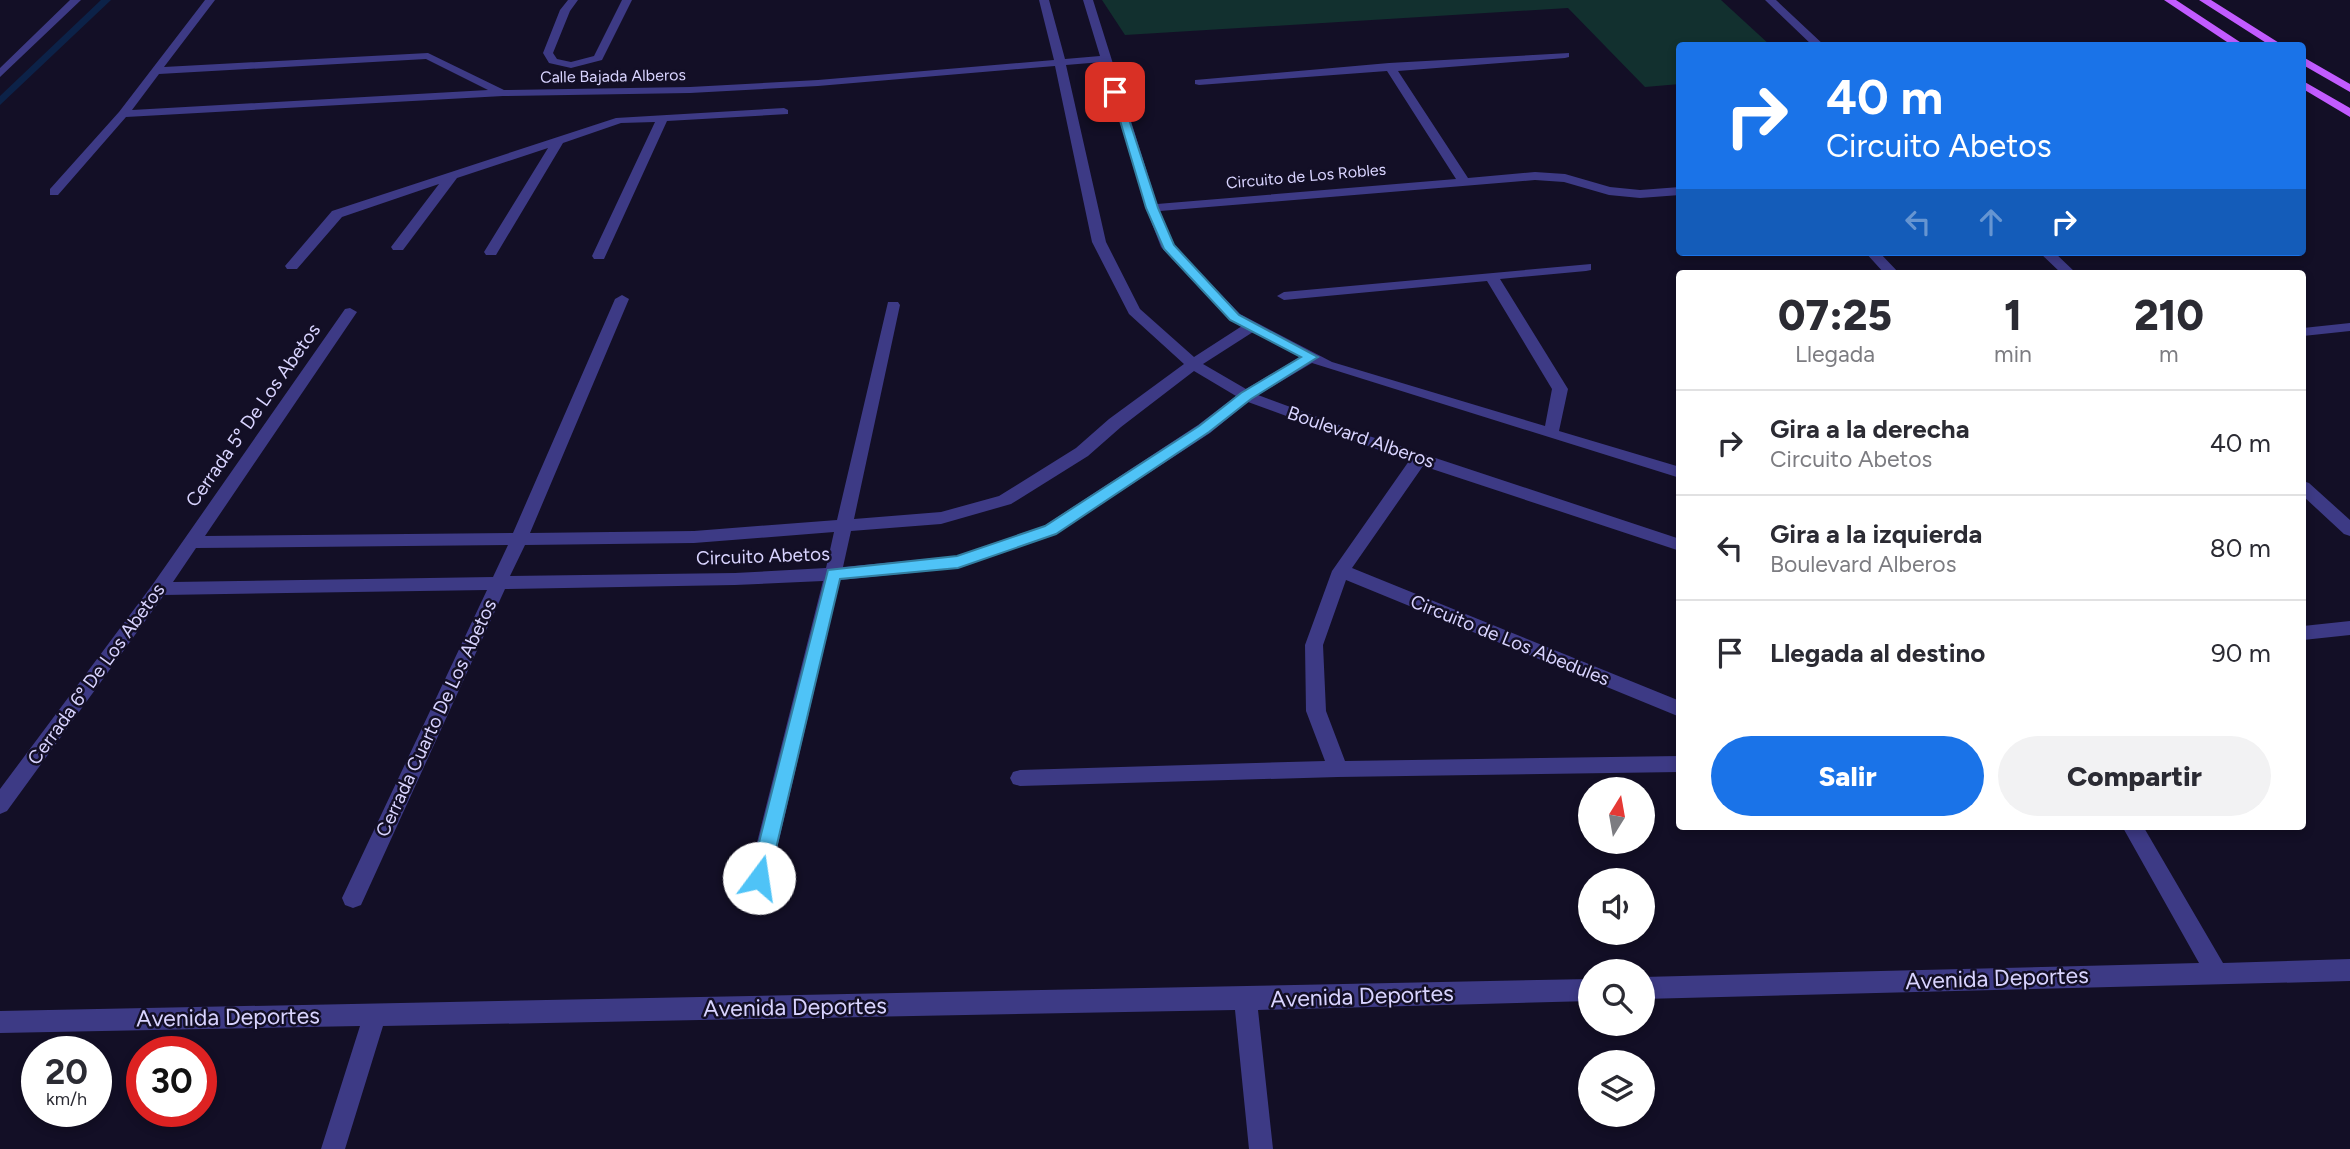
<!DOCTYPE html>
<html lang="es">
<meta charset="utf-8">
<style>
:root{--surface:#fff;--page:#f2f2f3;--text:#2b2b33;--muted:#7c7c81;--line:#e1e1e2;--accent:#1a73e8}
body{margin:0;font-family:Figtree,sans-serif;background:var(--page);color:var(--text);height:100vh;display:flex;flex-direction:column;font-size:26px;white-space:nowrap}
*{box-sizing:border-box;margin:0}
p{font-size:23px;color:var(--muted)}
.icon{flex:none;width:38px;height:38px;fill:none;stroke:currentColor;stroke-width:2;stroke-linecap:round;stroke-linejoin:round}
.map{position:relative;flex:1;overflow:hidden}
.sheet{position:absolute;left:1676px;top:270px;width:630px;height:560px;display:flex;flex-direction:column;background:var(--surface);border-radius:7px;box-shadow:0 4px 10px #0003}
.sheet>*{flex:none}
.hud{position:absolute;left:1676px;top:42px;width:630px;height:214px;border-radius:7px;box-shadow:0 4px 10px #0003;background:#1a73e8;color:#fff;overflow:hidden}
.needle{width:46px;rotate:11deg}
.fabs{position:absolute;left:1578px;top:777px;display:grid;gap:14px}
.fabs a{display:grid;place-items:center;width:77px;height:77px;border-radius:50%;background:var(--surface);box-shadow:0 4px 10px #0003;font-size:35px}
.speed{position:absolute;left:21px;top:1036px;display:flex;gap:14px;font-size:35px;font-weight:700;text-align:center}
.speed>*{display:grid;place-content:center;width:91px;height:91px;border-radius:50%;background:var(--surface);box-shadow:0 4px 10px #0003;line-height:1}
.speed small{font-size:18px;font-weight:400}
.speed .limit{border:10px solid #d22;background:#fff;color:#111}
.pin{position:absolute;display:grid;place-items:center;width:60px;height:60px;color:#fff;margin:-30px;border-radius:14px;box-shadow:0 4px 10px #0006}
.me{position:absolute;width:77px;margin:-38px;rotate:14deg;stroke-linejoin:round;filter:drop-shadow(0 0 5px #0008)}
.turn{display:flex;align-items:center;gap:24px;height:147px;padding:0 35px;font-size:32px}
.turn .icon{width:91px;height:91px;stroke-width:2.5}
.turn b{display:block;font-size:49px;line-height:60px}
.lanes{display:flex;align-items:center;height:66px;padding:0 35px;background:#0003;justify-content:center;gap:35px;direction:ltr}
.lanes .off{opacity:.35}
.eta{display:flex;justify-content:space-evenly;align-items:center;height:119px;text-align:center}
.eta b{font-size:42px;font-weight:800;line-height:49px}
.cta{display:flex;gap:14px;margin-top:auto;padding:14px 35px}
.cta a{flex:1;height:80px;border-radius:42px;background:var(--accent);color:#fff;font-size:28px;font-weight:800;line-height:80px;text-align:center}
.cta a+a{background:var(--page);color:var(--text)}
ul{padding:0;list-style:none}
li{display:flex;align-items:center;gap:21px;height:105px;padding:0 35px;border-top:2px solid var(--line)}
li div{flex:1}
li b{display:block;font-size:26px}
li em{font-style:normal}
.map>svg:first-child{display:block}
</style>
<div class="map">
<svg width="2350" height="1149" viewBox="0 0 2350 1149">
<rect width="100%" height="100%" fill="#130f26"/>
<path fill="#12302f" d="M1102,0H1721L1770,45L1680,46V84L1645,87L1568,8L1125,35Z"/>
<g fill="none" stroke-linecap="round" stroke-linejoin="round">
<path fill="#0c2248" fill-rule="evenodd" d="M101,0H111L0,105V96Z"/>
<path fill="#3d3a85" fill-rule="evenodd" d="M70,0H81L0,77V68Z
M205,0H215L164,67L428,53L504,90L690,87L818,80L1054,60L1039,0H1049L1065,59L1100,56L1083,0H1093L1157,204L1456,179L1387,71L1199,85L1195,84V80L1389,63L1569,53V57L1565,58L1398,71L1468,178L1535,172L1565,174L1610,187L1640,190L1680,187V195L1640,198L1609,195L1564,182L1535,180L1160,211L1174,246L1240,314L1332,362L1545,426L1552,389L1487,281L1284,300L1277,296L1284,292L1591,264V270L1586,271L1500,279L1568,389L1559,431L1680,467V478L1312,363L1258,395L1369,436L1680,539V551L1423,466L1352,568L1680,701V717L1346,580L1323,645L1326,711L1345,761L1680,756V772L1338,777L1020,786L1013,784L1010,778L1013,772L1020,770L1325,761L1306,711L1305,645L1332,571L1409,461L1248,402L1210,433L1056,534L958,568L840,580L770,878L767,885L759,888L751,885L748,878L823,581L735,585L505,589L361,905L353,908L345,905L342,898L487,590L164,595L7,811L0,814V789L153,584L345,309L350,308L357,312L205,536L513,533L615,299L622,295L629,299L530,533L694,531L837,520L888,302H898L900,305L854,519L941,512L999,496L1076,448L1109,419L1184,364L1129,314L1092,242L1055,66L818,86L690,93L503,96L126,117L58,195H50V189L119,112ZM426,59L488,90L132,110L159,74ZM1102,62L1146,208L1161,247L1230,320L1242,326L1194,357L1140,309L1106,242L1066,65ZM1253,332L1300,357L1246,389L1203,364ZM1194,371L1236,396L1198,425L1044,526L957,556L843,567L851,531L941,524L1011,504L1088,456L1121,427ZM834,532L826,568L735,573L510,576L525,545L694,543ZM508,545L493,577L173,582L196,548Z
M568,0H578L570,11L553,53L557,59L571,62L594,56L622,0H632L602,60L571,68L549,63L543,53L560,10Z
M1765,0H1776L1825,46H1813Z
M784,108L788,110V114L667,121L604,259H594L592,256L655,122L621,123L563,143L496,255H486L484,252L548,148L457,178L403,250H393L391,247L439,184L342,217L297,269H287L285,266L332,211L616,118Z
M1865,252H1879L1899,273H1884Z
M2039,252H2054L2076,273H2061Z
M2350,323V331L2303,336V328Z
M2303,481L2309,483L2350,520V536L2344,534L2303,496Z
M2350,621V635L2303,640V626Z
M2122,826H2143L2223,963L2350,959V981L1643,999V977L2199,963Z
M1591,979V1001L1258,1010L1273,1149H1249L1235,1010L383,1026L345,1149H321L360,1026L0,1033V1011Z"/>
<path fill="#c25bff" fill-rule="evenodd" d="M2164,0H2176L2246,46H2233Z
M2199,0H2211L2284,46H2271Z
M2303,57L2350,84V92L2303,65Z
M2303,81L2350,108V117L2303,89Z"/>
</g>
<path fill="#4fc3f7" stroke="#337fa1" stroke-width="2" d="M1111,90L1120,92L1158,208L1174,245L1239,315L1318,357L1251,399L1209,432L1056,534L958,568L840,579L769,878L766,884L759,887L752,884L750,878L828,570L957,556L1045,526L1199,426L1241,393L1301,357L1230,320L1164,249L1146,208Z"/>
<g text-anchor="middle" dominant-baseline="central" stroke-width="5" stroke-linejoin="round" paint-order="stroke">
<g font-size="16" fill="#d9d4ff" stroke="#130f26">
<text transform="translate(613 76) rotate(-1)">Calle Bajada Alberos</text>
<text transform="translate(1306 176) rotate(-5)">Circuito de Los Robles</text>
</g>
<g font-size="19" fill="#d9d4ff" stroke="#130f26">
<text transform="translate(253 415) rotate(-55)">Cerrada 5º De Los Abetos</text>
<text transform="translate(1361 437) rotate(19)">Boulevard Alberos</text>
<text transform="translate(763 556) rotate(-2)">Circuito Abetos</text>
<text transform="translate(1510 640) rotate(22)">Circuito de Los Abedules</text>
<text transform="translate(96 674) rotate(-54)">Cerrada 6º De Los Abetos</text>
<text transform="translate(436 718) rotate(-65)">Cerrada Cuarto De Los Abetos</text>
</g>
<g font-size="23" fill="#d9d4ff" stroke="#130f26">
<text transform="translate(1997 978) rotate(-2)">Avenida Deportes</text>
<text transform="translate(1362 996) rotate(-2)">Avenida Deportes</text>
<text transform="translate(795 1007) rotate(-1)">Avenida Deportes</text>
<text transform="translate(228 1017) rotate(-1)">Avenida Deportes</text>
</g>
</g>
</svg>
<div class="fabs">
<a><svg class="needle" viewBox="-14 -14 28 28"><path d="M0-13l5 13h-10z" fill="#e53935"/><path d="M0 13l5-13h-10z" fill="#7c7c81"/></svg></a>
<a><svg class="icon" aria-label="sound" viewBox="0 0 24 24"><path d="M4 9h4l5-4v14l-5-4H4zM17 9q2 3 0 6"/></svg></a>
<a><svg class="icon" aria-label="search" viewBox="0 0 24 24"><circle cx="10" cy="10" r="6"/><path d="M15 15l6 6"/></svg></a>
<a><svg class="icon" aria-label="layers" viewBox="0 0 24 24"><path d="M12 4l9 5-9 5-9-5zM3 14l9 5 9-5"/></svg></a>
</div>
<div class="speed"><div>20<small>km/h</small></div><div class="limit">30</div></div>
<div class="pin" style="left:1115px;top:92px;background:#d93025"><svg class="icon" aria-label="arrive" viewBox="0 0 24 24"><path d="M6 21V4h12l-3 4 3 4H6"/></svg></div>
<svg class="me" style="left:759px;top:878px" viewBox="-20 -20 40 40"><circle r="19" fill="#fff"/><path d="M0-13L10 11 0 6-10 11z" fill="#4fc3f7"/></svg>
<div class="hud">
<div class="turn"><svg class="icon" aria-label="right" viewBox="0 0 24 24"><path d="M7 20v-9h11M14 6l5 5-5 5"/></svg><div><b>40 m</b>Circuito Abetos</div></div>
<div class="lanes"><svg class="icon off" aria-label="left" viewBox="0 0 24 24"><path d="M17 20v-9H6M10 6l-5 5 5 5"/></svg><svg class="icon off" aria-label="ahead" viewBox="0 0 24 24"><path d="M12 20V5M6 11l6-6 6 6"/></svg><svg class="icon" aria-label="right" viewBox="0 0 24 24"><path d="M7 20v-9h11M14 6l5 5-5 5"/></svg></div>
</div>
<section class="sheet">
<div class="eta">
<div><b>07:25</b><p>Llegada</p></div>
<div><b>1</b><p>min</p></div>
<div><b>210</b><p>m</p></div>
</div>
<ul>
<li><svg class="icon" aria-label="right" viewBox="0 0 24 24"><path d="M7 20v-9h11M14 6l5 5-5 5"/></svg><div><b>Gira a la derecha</b><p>Circuito Abetos</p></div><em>40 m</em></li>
<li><svg class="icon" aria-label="left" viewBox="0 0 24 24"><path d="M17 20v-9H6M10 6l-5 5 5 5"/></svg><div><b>Gira a la izquierda</b><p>Boulevard Alberos</p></div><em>80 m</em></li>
<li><svg class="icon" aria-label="arrive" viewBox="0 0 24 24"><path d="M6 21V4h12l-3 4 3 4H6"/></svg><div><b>Llegada al destino</b></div><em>90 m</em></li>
</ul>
<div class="cta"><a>Salir</a><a>Compartir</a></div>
</section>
</div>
